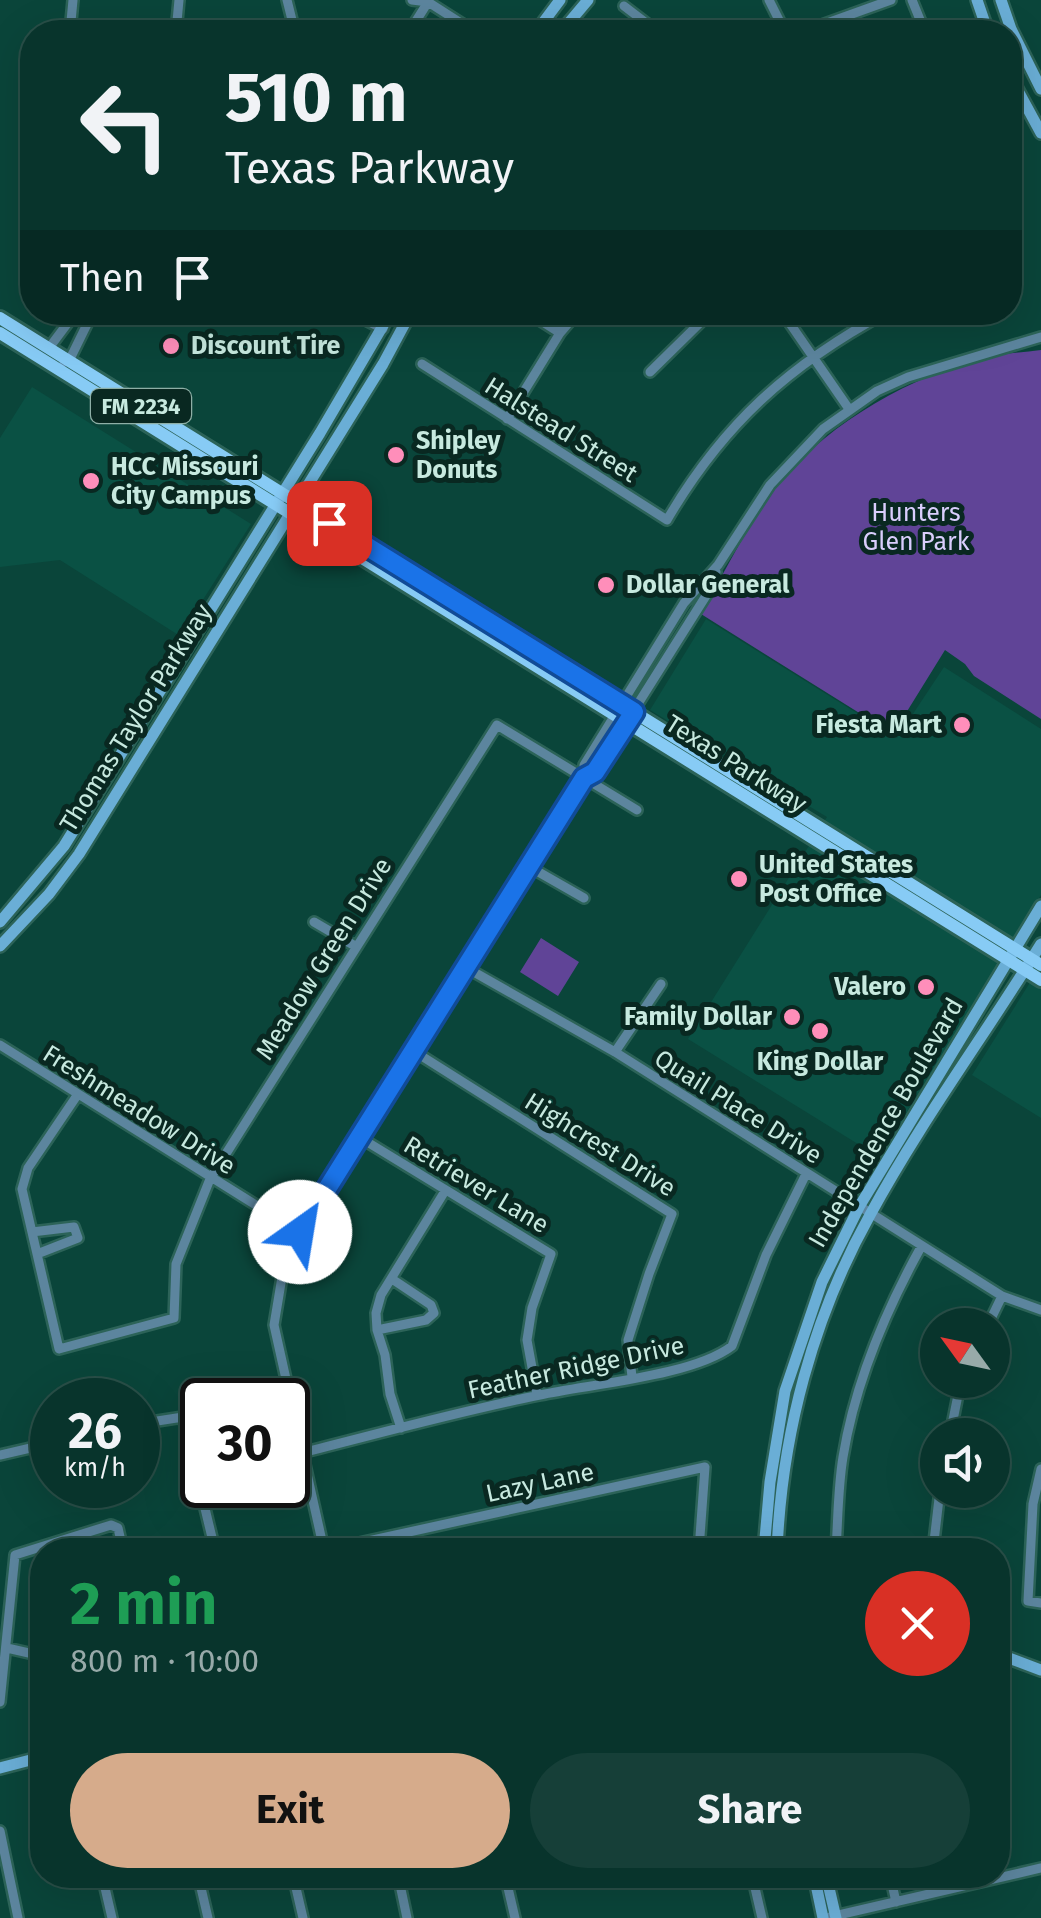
<!DOCTYPE html>
<meta charset="utf-8">
<style>
:root{--surface:#08342c;--page:#163f38;--text:#f1f3f6;--muted:#98aaa9;--line:#294f48;--accent:#d6ab8b}
body{margin:0;font-family:"Fira Sans",sans-serif;background:var(--page);color:var(--text);height:100vh;display:flex;flex-direction:column;font-size:38px;white-space:nowrap}
*{box-sizing:border-box;margin:0}
p{font-size:32px;color:var(--muted)}
.icon{flex:none;width:55px;height:55px;fill:none;stroke:currentColor;stroke-width:2;stroke-linecap:round;stroke-linejoin:round}
.map{position:relative;flex:1;overflow:hidden}
.details{position:absolute;left:30px;top:1538px;width:980px;height:350px;display:flex;flex-direction:column;background:var(--surface);border-radius:40px;box-shadow:0 10px 40px #0002,0 0 0 2px var(--line)}
.details>*{flex:none}
.guide{position:absolute;left:20px;top:20px;width:1002px;height:305px;border-radius:40px;box-shadow:0 10px 40px #0002,0 0 0 2px var(--line);background:#08342c;color:var(--text);overflow:hidden}
.needle{width:65px;rotate:303deg}
.fabs{position:absolute;left:920px;top:1308px;display:grid;gap:20px}
.fabs a{display:grid;place-items:center;width:90px;height:90px;border-radius:50%;background:var(--surface);box-shadow:0 10px 40px #0002,0 0 0 2px var(--line);font-size:50px}
.speed{position:absolute;left:30px;top:1378px;display:flex;gap:20px;font-size:50px;font-weight:700;text-align:center}
.speed>*{display:grid;place-content:center;width:130px;height:130px;border-radius:50%;background:var(--surface);box-shadow:0 10px 40px #0002,0 0 0 2px var(--line);line-height:1}
.speed small{font-size:25px;font-weight:400}
.speed .limit{border:5px solid #111;border-radius:15px;background:#fff;color:#111}
.pin{position:absolute;display:grid;place-items:center;width:85px;height:85px;color:#fff;margin:-42px;border-radius:20px;box-shadow:0 5px 15px #0006}
.me{position:absolute;width:110px;margin:-55px;rotate:32deg;stroke-linejoin:round;filter:drop-shadow(0 0 8px #0008)}
.turn{display:flex;align-items:center;gap:35px;height:210px;padding:0 40px;font-size:45px}
.turn .icon{width:130px;height:130px;stroke-width:2.5}
.turn b{display:block;font-size:70px;line-height:85px}
.then{display:flex;align-items:center;height:95px;padding:0 40px;background:#0003;gap:20px;font-size:38px}
.round{display:grid;place-items:center;flex:none;width:105px;height:105px;border-radius:52px;background:var(--page)}
.headline{display:flex;align-items:center;justify-content:space-between;height:170px;padding:0 40px}
h1{font-size:60px;font-weight:700;line-height:75px;color:#1e9e55}
.cta{display:flex;gap:20px;margin-top:auto;padding:20px 40px}
.cta a{flex:1;height:115px;border-radius:60px;background:var(--accent);color:#111;font-size:40px;font-weight:700;line-height:115px;text-align:center}
.cta a+a{background:var(--page);color:var(--text)}
.map>svg:first-child{display:block}
</style>
<div class="map">
<svg width="1041" height="1918" viewBox="0 0 1041 1918">
<rect width="100%" height="100%" fill="#0a453a"/>
<path fill="#0a5144" d="M32,387L251,524L180,636L60,560L0,567V438Z
M706,619L897,738L944,667L1041,729V895L879,1157L688,1039L827,817L650,710Z
M1041,965V1118L972,1075Z"/>
<path fill="#604497" d="M1041,350V719L974,676L965,664L945,650L893,734L701,614C724,573 744,532 771,494C819,429 897,384 973,360C994,354 1019,353 1041,350Z
M541,938L579,962L558,996L520,972Z"/>
<g fill="none" stroke-linecap="round" stroke-linejoin="round">
<defs>
<path id="street" d="M287,0L295,32
M412,0L428,2L475,32
M769,0L785,32
M912,0L925,32
M624,6L658,32
M70,32L73,0
M176,32L179,0
M409,32L428,2
M802,32L891,0
M350,312L383,329
M527,312L560,333
M782,312L849,409
M49,348L76,312
M64,362L69,361L93,312
M422,364L667,520C723,424 789,365 887,312
M650,372L711,312
M507,419L560,333L578,312
M584,778L595,772L709,591L716,572
M528,866L584,898
M314,922L355,946
M465,967L615,1052L1002,1296L1041,1310
M0,1045L299,1232
M412,1050L672,1214L649,1274L628,1340L632,1377
M615,1052L661,984
M78,1094L28,1168L22,1189L59,1349L174,1318L176,1264L210,1179L497,725L637,810
M359,1137L551,1254L532,1308L527,1340L537,1395
M32,1232L74,1227L78,1238L37,1254
M988,1325L1002,1296
M377,1330L426,1320L434,1313L431,1305L392,1279
M138,1424L183,1417L215,1550
M401,1428L390,1394L385,1355L377,1330L376,1313L381,1295L445,1191
M950,1435L961,1380
M301,1453C381,1433 460,1411 540,1395C590,1384 693,1376 732,1346L766,1255L806,1174
M0,1455L52,1443
M1041,1469L1033,1504L1028,1601L1041,1603
M324,1550L274,1325L284,1265L299,1232L584,778V765L684,603L718,565L770,485L823,429L877,391L908,377L1041,337
M327,1550L705,1467L699,1550
M836,1550C838,1519 838,1487 843,1457C855,1383 885,1312 921,1247
M933,1550L940,1490
M7,1648L42,1656
M0,1702L15,1555L111,1525L118,1528L123,1550
M0,1831L18,1918
M102,1875L112,1918
M198,1875L208,1918
M293,1875L303,1918
M398,1875L407,1918
M505,1875L515,1918
M752,1875L762,1918
M890,1875L896,1902
M830,1917L1041,1868"/>
<path id="secondary" d="M977,0L988,32
M1001,0L1011,29L1041,89
M536,32L560,0
M561,32L588,0
M1010,76L1041,133
M0,922L64,846L320,433L391,312
M0,946L49,894L79,854L383,364L411,312
M764,1550L770,1482L785,1391L822,1282L859,1207L1041,906
M777,1550C782,1433 813,1317 870,1215C921,1121 985,1035 1041,944
M998,1654L1041,1670
M0,1768L42,1757
M814,1875L823,1918
M826,1875L836,1918"/>
<path id="primary" d="M0,318L1041,965
M0,333L1041,980"/>
</defs>
<use href="#street" stroke="#2c6358" stroke-width="14"/>
<use href="#secondary" stroke="#2c6358" stroke-width="16"/>
<use href="#primary" stroke="#2c6358" stroke-width="18"/>
<use href="#street" stroke="#5c859e" stroke-width="9"/>
<use href="#secondary" stroke="#6aaed6" stroke-width="11"/>
<use href="#primary" stroke="#87cbf5" stroke-width="12"/>
</g>
<g fill="none" stroke-linecap="round" stroke-linejoin="round">
<defs>
<path id="route" d="M300,1232L584,778L595,772L634,712L329,523"/>
</defs>
<use href="#route" stroke="#114b97" stroke-width="25"/>
<use href="#route" stroke="#1a73e8" stroke-width="18"/>
</g>
<g fill="#ff8eba" stroke="#092821" stroke-width="4">
<circle cx="171" cy="346" r="10"/>
<circle cx="396" cy="455" r="10"/>
<circle cx="91" cy="481" r="10"/>
<circle cx="606" cy="585" r="10"/>
<circle cx="962" cy="725" r="10"/>
<circle cx="739" cy="879" r="10"/>
<circle cx="926" cy="987" r="10"/>
<circle cx="792" cy="1017" r="10"/>
<circle cx="820" cy="1031" r="10"/>
</g>
<g text-anchor="middle" dominant-baseline="central" stroke-width="10" stroke-linejoin="round" paint-order="stroke">
<rect fill="#092821" stroke="#8eafa6" stroke-width="2.5" x="91" y="389" width="100" height="34" rx="8"/>
<g font-size="22" font-weight="bold" fill="#c7e9df">
<text x="141" y="406">FM 2234</text>
</g>
<g font-size="25" font-weight="bold" fill="#c7e9df" stroke="#092821" text-anchor="start">
<text x="191" y="346">Discount Tire</text>
<text x="416" y="441">Shipley<tspan x="416" dy="29">Donuts</tspan></text>
<text x="111" y="467">HCC Missouri<tspan x="111" dy="29">City Campus</tspan></text>
<text x="626" y="585">Dollar General</text>
<text x="942" y="725" text-anchor="end">Fiesta Mart</text>
<text x="759" y="865">United States<tspan x="759" dy="29">Post Office</tspan></text>
<text x="906" y="987" text-anchor="end">Valero</text>
<text x="772" y="1017" text-anchor="end">Family Dollar</text>
<text x="820" y="1062" text-anchor="middle">King Dollar</text>
</g>
<g font-size="25" fill="#c7e9df" stroke="#092821">
<text transform="translate(561 430) rotate(32)">Halstead Street</text>
<text transform="translate(136 718) rotate(-58)">Thomas Taylor Parkway</text>
<text transform="translate(736 764) rotate(32)">Texas Parkway</text>
<text transform="translate(324 959) rotate(-58)">Meadow Green Drive</text>
<text transform="translate(738 1107) rotate(32)">Quail Place Drive</text>
<text transform="translate(139 1110) rotate(32)">Freshmeadow Drive</text>
<text transform="translate(886 1123) rotate(-60)">Independence Boulevard</text>
<text transform="translate(600 1145) rotate(32)">Highcrest Drive</text>
<text transform="translate(476 1185) rotate(31)">Retriever Lane</text>
<text transform="translate(576 1368) rotate(-12)">Feather Ridge Drive</text>
<text transform="translate(540 1483) rotate(-12)">Lazy Lane</text>
</g>
<g font-size="25" fill="#dacefd" stroke="#092821">
<text x="916" y="513">Hunters<tspan x="916" dy="29">Glen Park</tspan></text>
</g>
</g>
</svg>
<div class="fabs">
<a><svg class="needle" viewBox="-14 -14 28 28"><path d="M0-13l5 13h-10z" fill="#e53935"/><path d="M0 13l5-13h-10z" fill="#98aaa9"/></svg></a>
<a><svg class="icon" aria-label="sound" viewBox="0 0 24 24"><path d="M4 9h4l5-4v14l-5-4H4zM17 9q2 3 0 6"/></svg></a>
</div>
<div class="speed"><div>26<small>km/h</small></div><div class="limit">30</div></div>
<div class="pin" style="left:329px;top:523px;background:#d93025"><svg class="icon" aria-label="arrive" viewBox="0 0 24 24"><path d="M6 21V4h12l-3 4 3 4H6"/></svg></div>
<svg class="me" style="left:300px;top:1232px" viewBox="-20 -20 40 40"><circle r="19" fill="#fff"/><path d="M0-13L10 11 0 6-10 11z" fill="#1a73e8"/></svg>
<div class="guide">
<div class="turn"><svg class="icon" aria-label="left" viewBox="0 0 24 24"><path d="M17 20v-9H6M10 6l-5 5 5 5"/></svg><div><b>510 m</b>Texas Parkway</div></div>
<div class="then">Then<svg class="icon" aria-label="arrive" viewBox="0 0 24 24"><path d="M6 21V4h12l-3 4 3 4H6"/></svg></div>
</div>
<section class="details">
<div class="headline"><div><h1>2 min</h1><p>800 m · 10:00</p></div><a class="round" style="background:#d93025;color:#fff"><svg class="icon" aria-label="close" viewBox="0 0 24 24"><path d="M6 6l12 12M18 6L6 18"/></svg></a></div>
<div class="cta"><a>Exit</a><a>Share</a></div>
</section>
</div>
